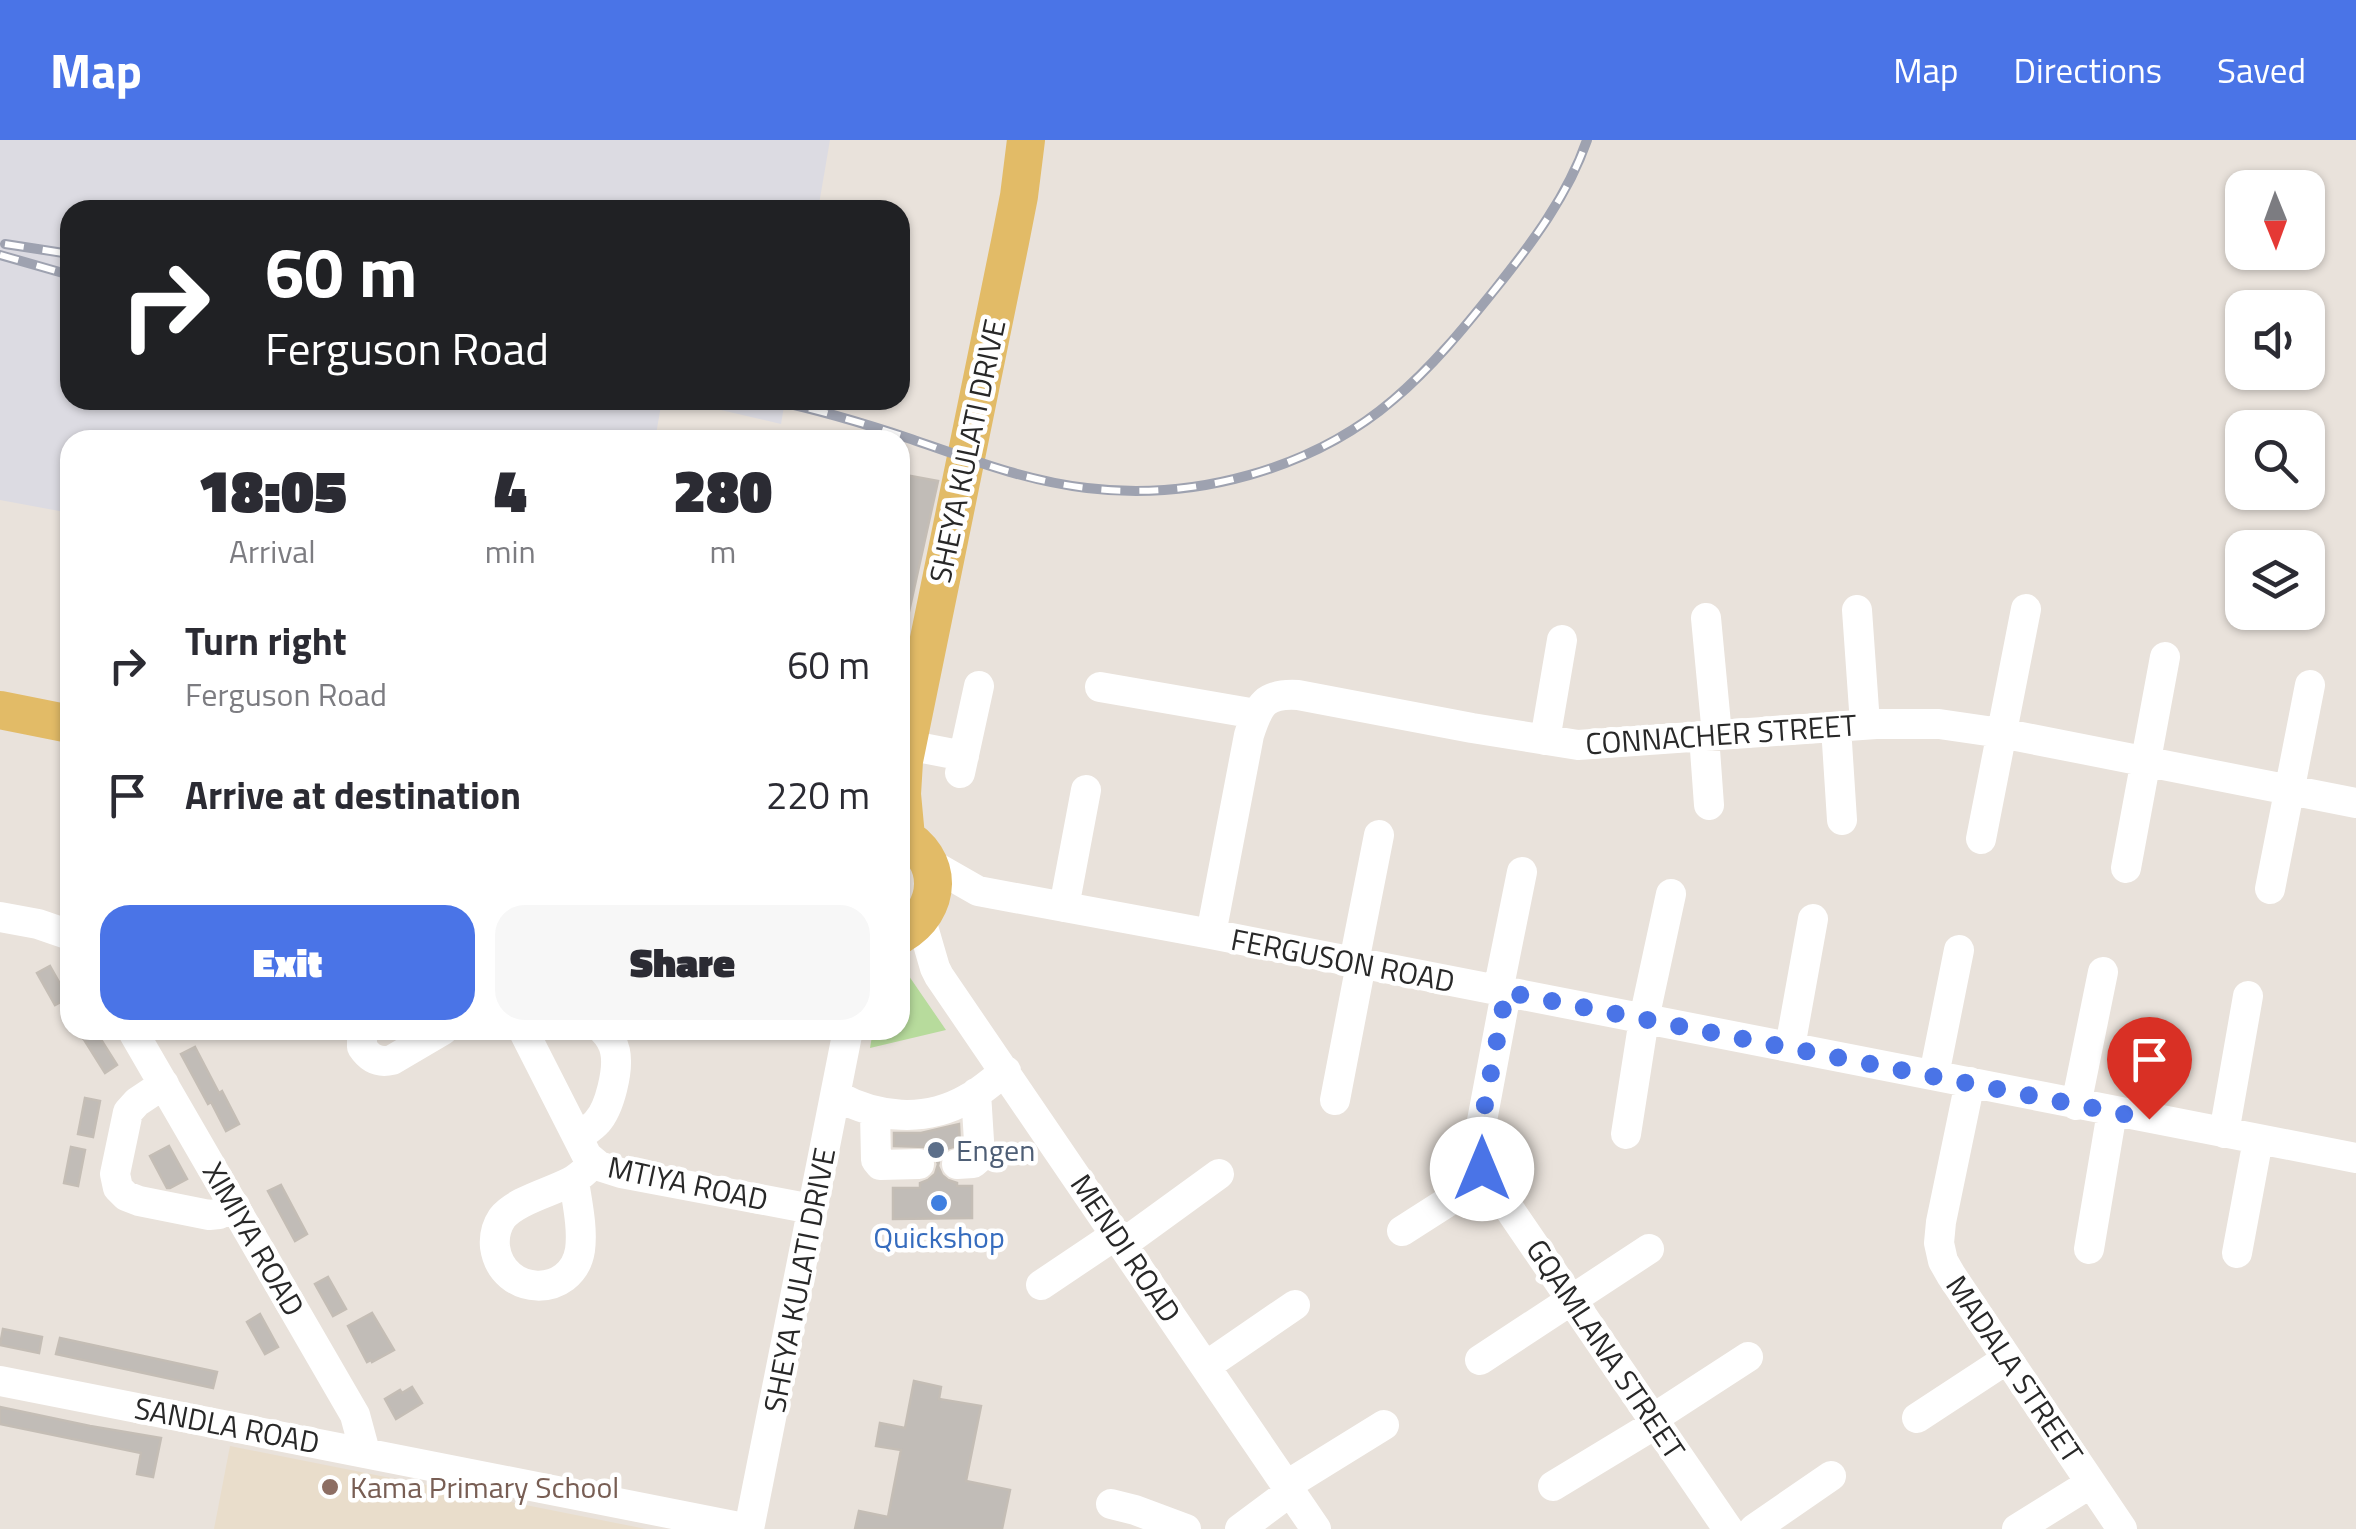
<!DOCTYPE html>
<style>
:root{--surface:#fff;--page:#f7f7f7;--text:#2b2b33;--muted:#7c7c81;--accent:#4a74e7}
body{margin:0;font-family:"Titillium Web",sans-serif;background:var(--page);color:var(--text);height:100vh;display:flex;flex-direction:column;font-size:38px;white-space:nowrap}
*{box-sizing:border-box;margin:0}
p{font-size:32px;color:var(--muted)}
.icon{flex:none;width:55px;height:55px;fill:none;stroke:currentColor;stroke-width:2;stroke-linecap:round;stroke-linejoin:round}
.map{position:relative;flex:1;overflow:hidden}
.sheet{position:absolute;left:60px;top:290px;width:850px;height:610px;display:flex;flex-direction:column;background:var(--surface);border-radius:30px;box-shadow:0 2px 8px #0004}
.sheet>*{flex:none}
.top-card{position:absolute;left:60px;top:60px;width:850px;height:210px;border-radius:30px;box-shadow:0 2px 8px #0004;background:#202124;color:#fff;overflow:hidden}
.needle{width:65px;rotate:179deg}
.fabs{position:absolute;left:2225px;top:30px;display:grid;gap:20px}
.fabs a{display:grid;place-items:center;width:100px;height:100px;border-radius:20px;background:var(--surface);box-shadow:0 2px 8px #0004;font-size:50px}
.pin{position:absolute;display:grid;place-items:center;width:85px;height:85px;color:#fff;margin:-102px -42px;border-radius:50% 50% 50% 0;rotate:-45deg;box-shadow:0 0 10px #0007}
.pin .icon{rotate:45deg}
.me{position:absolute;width:110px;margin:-55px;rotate:0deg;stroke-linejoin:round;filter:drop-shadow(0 0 8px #0008)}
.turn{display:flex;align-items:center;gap:35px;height:210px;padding:0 40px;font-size:45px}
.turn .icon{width:130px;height:130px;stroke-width:2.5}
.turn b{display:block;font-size:70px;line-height:85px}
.eta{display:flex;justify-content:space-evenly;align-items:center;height:170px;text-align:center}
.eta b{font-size:60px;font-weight:800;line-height:70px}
.button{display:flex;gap:20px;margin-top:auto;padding:20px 40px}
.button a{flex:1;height:115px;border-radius:30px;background:var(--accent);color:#fff;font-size:40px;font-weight:800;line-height:115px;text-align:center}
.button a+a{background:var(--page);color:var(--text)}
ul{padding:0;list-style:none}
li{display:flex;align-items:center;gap:30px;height:130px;padding:0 40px}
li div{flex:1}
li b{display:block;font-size:38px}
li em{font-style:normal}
header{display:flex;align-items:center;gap:60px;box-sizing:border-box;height:140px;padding:0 50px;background:var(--accent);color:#fff}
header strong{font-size:48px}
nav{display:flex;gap:55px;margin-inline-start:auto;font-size:35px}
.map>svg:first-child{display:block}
</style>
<header>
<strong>Map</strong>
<nav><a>Map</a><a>Directions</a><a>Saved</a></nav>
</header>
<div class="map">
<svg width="2356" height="1389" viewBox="0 0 2356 1389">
<rect width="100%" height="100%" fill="#e9e2db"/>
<path fill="#dcdbe2" d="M0,0H830L818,70H70V260H662L655,300H70V373L0,360Z
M678,260H785L781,284Z"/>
<path fill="#e9ddcb" d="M230,1306L646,1389H214Z"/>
<path fill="#b7db9c" d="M900,823L946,890L870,908L873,890H900Z"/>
<path fill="#c1bcb7" stroke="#c4bdb5" stroke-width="2.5" d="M900,334L938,341L906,485L900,484Z
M50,826L68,858L55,865L37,833Z
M78,890H95L117,925L105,933Z
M195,907L219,953L222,951L239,984L226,991L211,962L208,964L181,914Z
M85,958L100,961L93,997L78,994Z
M959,984L960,1005L946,1009L940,1017L938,1026L942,1035L948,1040L957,1043V1046H972V1078L893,1079V1048H920V1043L928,1040L935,1034L938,1024L935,1015L927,1007L894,1006V993H921Z
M169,1006L187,1039L170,1048H167L150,1016Z
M71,1007L85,1010L78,1046L64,1043Z
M281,1045L307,1094L295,1101L268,1051Z
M328,1137L346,1169L333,1176L315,1144Z
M372,1173L394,1210L372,1222L371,1220L367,1222L348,1186Z
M260,1174L278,1207L265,1214L247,1182Z
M3,1189L42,1197L39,1213L0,1205Z
M60,1198L217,1232L213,1248L56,1214Z
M914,1241L941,1247L939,1259L981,1266L966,1341L1010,1350L1002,1389H855L859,1371L888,1377L901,1310L876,1306L880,1283L905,1288Z
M412,1247L422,1263L396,1279L385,1259L400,1250L402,1253Z
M0,1267L90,1286L161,1298L153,1337L137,1334L141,1313L0,1284Z"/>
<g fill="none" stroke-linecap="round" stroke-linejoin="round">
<path stroke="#fff" stroke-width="30" d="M1857,470L1865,584
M1706,478L1717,595
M1100,547L1256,574
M1836,587L1842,680
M1704,596L1709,665
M1545,600L1562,500
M907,605L964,616
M960,633L979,546
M1981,699L2026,469
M929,723L978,751L1211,794L2356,1018
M2126,728L2165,517
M2270,749L2310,545
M1064,767L1086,650
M0,777L38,784L70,795
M921,780L935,828L939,836L1316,1389
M1211,794L1249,595C1259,564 1265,553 1298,555L1472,588L1578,605L1876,584H1939L2001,593L2356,663
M1354,822L1379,695
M1498,851L1522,732
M1506,853L1478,1002L1482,1029L1728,1389
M132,890L355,1275L365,1312
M362,890V907C370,919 379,923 392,920L443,890
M523,890L587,1016L599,1026L621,1033L812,1069
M1790,907L1813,779
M1934,935L1959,810
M1970,942L1941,1082L1939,1103L1943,1121L1951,1135L2122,1389
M164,944L137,962L128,972L115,1034L118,1048L126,1056L139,1061L209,1075L219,1074L235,1066
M837,956C877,978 925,983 967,959C981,952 993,940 1006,931
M1335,960L1361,824
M2076,965L2103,832
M875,972L876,1020L880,1025L919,1024
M2224,993L2248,856
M1626,994L1644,879L1671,754
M578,997C584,992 592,988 597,982C610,968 619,929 615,911C613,902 609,896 603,890
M957,1024L973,1023L980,1017L976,953
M574,1041C577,1062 583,1088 580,1110C572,1159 502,1157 495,1107C494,1097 496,1087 502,1078C515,1061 551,1052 570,1042C579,1038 586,1030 594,1023
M1402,1091L1488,1036
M1124,1103L1219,1034
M2089,1109L2112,972
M2237,1113L2258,1000
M1041,1145L1117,1094
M1480,1220L1649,1109
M1206,1226L1295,1165
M0,1241L749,1389
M1654,1278L1748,1217
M1917,1278L2007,1219
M1287,1345L1384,1285
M1553,1346L1657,1283
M1111,1364L1135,1370L1186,1389
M749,1389L848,890
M1240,1389L1291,1351
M1754,1389L1831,1336
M2017,1389L2091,1343"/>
<path stroke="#e2bb67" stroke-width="38" d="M0,570L70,584
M900,694C945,718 943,770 900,795
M906,697L902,654L904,621L1010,102L1019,56L1026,0"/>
<defs>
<path id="rail" d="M5,104L70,114
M0,115L70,135
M772,260C820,270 866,284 911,299C969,319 1026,341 1087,348C1193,361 1311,330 1393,260C1432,227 1464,188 1496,148C1532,103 1568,55 1587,0"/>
</defs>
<use href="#rail" stroke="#9ea2b0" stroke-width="10"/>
<use href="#rail" stroke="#fff" stroke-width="6" stroke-dasharray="19" stroke-linecap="butt"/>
</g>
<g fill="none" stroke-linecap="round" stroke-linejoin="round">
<path stroke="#4a74e7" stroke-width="18" stroke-dasharray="0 32.4" d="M1482,1029L1478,1002L1506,852L2149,979"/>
</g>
<circle fill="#5c6f8a" stroke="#fff" stroke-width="4" cx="936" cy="1010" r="10"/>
<circle fill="#3f7fe0" stroke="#fff" stroke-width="4" cx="939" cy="1063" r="10"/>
<circle fill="#8d6e63" stroke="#fff" stroke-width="4" cx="330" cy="1347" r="10"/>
<g text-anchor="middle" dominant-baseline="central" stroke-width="9" stroke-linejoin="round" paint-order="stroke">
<g font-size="30" fill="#282828" stroke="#fff">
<text transform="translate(967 311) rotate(-78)">SHEYA KULATI DRIVE</text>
<text transform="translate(1721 594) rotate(-4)">CONNACHER STREET</text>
<text transform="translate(1343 820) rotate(11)">FERGUSON ROAD</text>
<text transform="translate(688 1043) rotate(12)">MTIYA ROAD</text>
<text transform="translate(254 1099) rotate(60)">XIMIYA ROAD</text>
<text transform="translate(1126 1108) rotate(56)">MENDI ROAD</text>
<text transform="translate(799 1140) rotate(-79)">SHEYA KULATI DRIVE</text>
<text transform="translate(1606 1209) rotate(56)">GQAMLANA STREET</text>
<text transform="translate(2015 1229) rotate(56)">MADALA STREET</text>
<text transform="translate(227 1285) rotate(11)">SANDLA ROAD</text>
</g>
<g font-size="30" fill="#4e5e75" stroke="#fff" text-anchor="start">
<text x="956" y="1010">Engen</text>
</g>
<g font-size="30" fill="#366cbe" stroke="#fff">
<text x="939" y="1097">Quickshop</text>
</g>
<g font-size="30" fill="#785e54" stroke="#fff" text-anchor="start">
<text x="350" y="1347">Kama Primary School</text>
</g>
</g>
</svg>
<div class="fabs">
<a><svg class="needle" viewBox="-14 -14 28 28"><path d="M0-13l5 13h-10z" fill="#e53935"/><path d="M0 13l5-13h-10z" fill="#7c7c81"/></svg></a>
<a><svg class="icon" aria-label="sound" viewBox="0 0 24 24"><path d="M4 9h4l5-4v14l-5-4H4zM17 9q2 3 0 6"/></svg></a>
<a><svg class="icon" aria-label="search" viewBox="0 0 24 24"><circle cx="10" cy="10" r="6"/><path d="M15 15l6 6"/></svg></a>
<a><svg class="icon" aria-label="layers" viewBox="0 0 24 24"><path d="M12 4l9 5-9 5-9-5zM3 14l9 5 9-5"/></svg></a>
</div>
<div class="pin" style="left:2149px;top:979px;background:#d93025"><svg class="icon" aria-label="arrive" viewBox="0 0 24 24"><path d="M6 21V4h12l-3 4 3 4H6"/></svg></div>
<svg class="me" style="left:1482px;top:1029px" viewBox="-20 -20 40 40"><circle r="19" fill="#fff"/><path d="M0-13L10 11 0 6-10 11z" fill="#4a74e7"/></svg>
<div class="top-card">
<div class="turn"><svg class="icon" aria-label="right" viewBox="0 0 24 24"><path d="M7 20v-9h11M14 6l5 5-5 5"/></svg><div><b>60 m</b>Ferguson Road</div></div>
</div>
<section class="sheet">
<div class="eta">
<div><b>18:05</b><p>Arrival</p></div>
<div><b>4</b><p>min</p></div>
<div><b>280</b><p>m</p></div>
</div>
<ul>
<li><svg class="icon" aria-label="right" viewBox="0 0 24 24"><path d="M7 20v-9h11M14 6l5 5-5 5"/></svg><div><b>Turn right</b><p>Ferguson Road</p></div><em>60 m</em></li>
<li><svg class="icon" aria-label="arrive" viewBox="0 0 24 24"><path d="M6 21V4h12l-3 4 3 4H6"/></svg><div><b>Arrive at destination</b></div><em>220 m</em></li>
</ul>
<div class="button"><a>Exit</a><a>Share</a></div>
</section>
</div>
